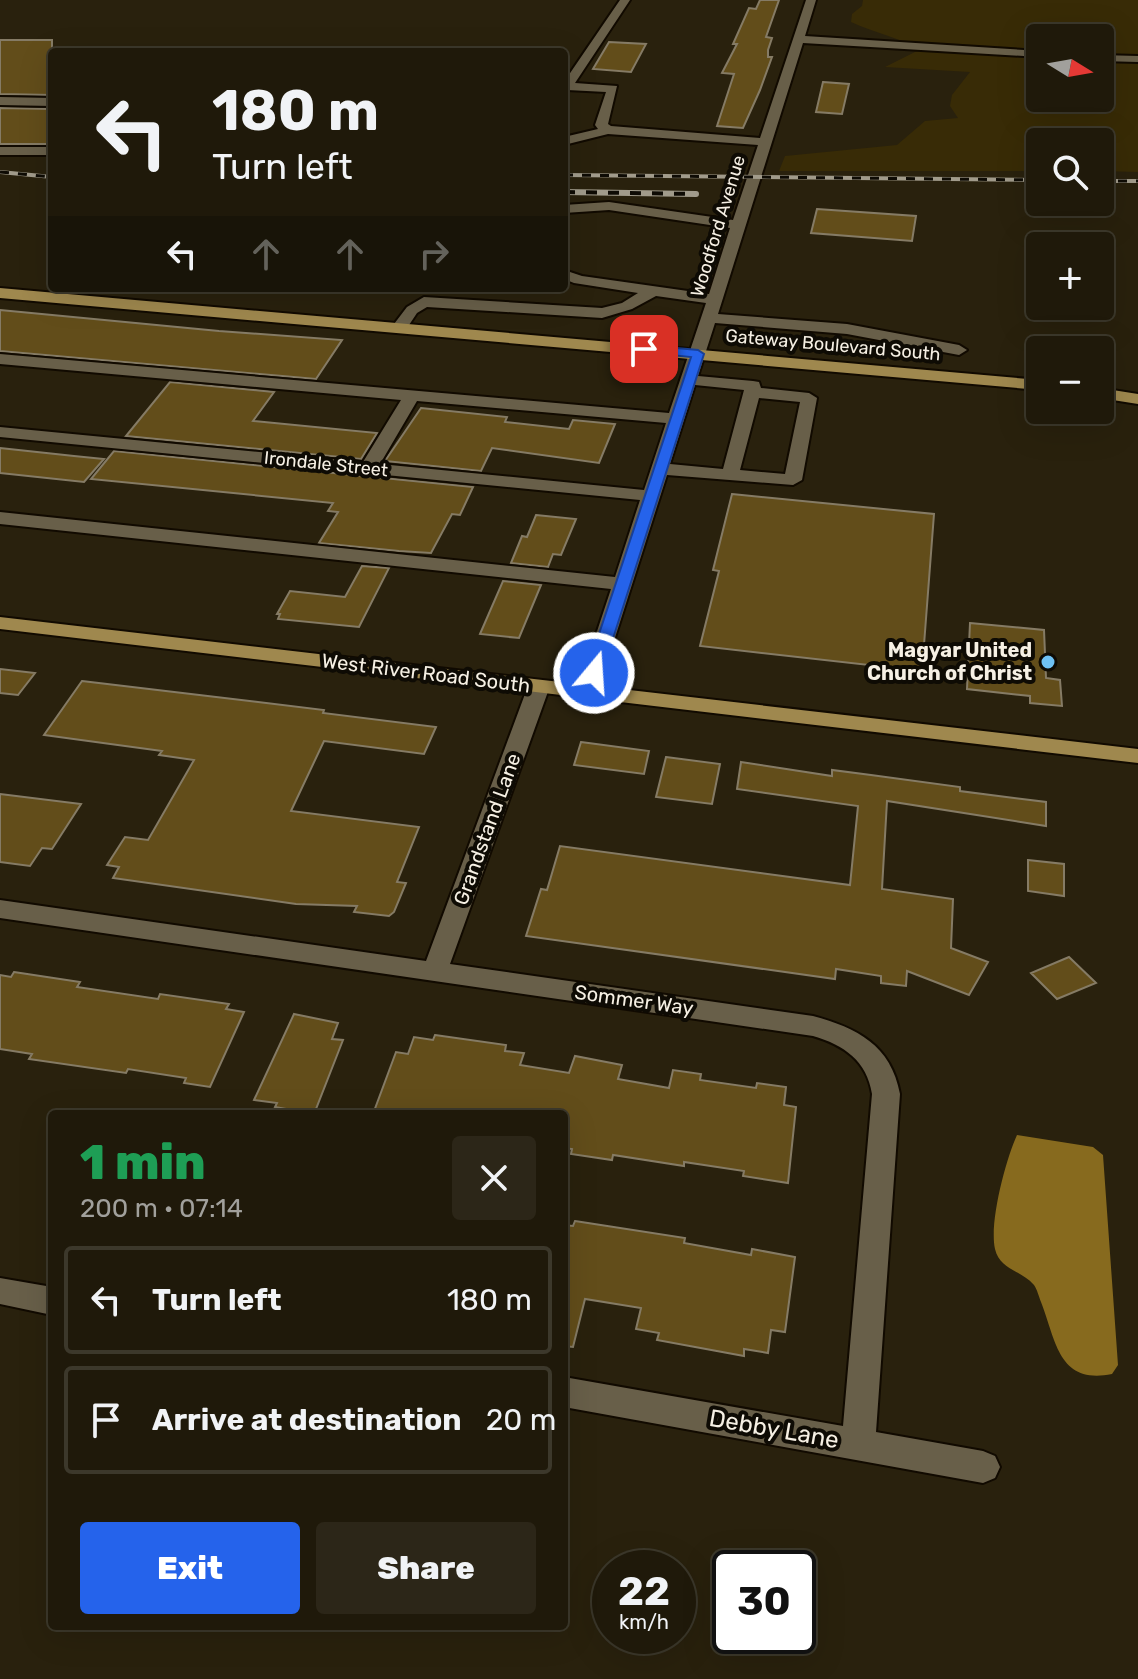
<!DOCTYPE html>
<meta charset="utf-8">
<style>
:root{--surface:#1f190a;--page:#2c2618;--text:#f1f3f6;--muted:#a1a09c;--line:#3c382b;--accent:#2563eb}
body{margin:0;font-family:Rubik,sans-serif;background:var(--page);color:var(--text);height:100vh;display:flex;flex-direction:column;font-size:30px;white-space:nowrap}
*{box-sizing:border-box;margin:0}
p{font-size:26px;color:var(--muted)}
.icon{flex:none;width:44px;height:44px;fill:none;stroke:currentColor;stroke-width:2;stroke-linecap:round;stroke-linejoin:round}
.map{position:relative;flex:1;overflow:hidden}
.details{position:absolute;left:48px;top:1110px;width:520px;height:520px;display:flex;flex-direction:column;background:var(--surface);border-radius:8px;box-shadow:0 8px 32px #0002,0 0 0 2px var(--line)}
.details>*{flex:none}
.guide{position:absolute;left:48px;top:48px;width:520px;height:244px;border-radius:8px;box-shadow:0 8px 32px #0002,0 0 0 2px var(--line);background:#1f190a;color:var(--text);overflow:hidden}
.needle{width:52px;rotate:101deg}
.fabs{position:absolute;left:1026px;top:24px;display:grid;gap:16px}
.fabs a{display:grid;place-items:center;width:88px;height:88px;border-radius:8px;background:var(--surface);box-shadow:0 8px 32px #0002,0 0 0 2px var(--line);font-size:40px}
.speed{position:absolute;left:592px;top:1550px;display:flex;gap:16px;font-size:40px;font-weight:700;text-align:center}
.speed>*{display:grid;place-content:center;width:104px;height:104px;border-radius:50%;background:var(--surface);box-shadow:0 8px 32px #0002,0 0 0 2px var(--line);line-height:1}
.speed small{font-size:20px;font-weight:400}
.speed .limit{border:4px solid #111;border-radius:12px;background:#fff;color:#111}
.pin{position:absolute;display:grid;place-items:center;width:68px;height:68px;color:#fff;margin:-34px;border-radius:16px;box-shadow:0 4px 12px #0006}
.me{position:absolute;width:88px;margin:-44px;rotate:18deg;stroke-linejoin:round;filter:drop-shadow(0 0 6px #0008)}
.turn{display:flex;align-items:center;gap:28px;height:168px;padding:0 32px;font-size:36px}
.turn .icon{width:104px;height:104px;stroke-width:2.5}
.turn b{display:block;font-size:56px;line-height:68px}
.lanes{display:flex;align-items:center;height:76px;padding:0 32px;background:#0003;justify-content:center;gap:40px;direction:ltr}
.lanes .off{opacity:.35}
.round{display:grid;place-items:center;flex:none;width:84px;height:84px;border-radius:8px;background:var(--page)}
.summary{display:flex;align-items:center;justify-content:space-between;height:136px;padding:0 32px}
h1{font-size:48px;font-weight:800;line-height:60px;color:#1e9e55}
.action{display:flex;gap:16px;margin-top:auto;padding:16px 32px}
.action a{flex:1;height:92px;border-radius:8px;background:var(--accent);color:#fff;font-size:32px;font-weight:800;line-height:92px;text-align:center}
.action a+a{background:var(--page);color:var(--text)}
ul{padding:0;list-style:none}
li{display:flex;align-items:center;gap:24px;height:108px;margin:0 16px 12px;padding:0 16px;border:4px solid var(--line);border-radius:8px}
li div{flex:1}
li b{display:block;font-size:30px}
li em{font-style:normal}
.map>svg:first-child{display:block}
</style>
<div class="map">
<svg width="1138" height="1679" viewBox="0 0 1138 1679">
<rect width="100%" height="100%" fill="#29210d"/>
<path fill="#382b06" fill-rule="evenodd" d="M863,0H1138V172L1100,171V142H1040V171H779L785,156L897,145L925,121L958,118L950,106L952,95L970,72L885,67L919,50C897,36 874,33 851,22L852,14L862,6ZM1040,38H1100V98H1040Z"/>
<path fill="#876a1e" d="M1017,1135L1093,1147L1103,1155L1118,1365L1112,1374C1058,1385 1056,1340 1041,1302C1039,1297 1037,1289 1034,1285C1021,1270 1000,1270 995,1249C989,1222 1006,1159 1017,1135Z"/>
<path fill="#624d1a" stroke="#857b65" stroke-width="2" d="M760,0H779L766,37L772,38L768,50V57H772L760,90L743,128L717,126L734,74L722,73L737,44H733L749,8L756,9Z
M0,40H52V95L0,94Z
M609,42L646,44L631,72L593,69Z
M823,82L849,84L842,114L816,112Z
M0,108L52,109V144H0Z
M817,209L916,216L912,241L811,233Z
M0,310L219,331L342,340L316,379L0,351Z
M170,382L274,392L253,421L377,433L361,459L126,436Z
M421,408L507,417L505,422L569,429L573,420L615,424L599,463L492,448L481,471L385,461Z
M0,448L74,456L104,459L84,482L0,473Z
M114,451L473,487L460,515L452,514L431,553L399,551L319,543L338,512L328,511L333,503L91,479Z
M732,494L934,514L922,671L700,646L719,571L713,570Z
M536,515L576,519L561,555L553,554L548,567L511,563L522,536L527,537Z
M362,566L389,568L359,627L278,619L280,614H277L290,591L345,597Z
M503,581L541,585L519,638L480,634Z
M970,623L1044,630L1046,678L1060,680L1062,706L1030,703V696L967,689Z
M0,669L35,673L18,695L0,693Z
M82,681L324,710L323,713L436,727L424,754L324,741L291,811L419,827L397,882L406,883L394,912L389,916L354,912L357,906L296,904L113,878L119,867L107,865L125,837L148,840L194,760L159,755L162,751L44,735Z
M581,742L649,751L644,774L574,765Z
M666,757L720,764L712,804L656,797Z
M741,762L832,776V770L871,775L960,787V791L1046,802V826L887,801L882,889L953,899L951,948L988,962L969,995L907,971L906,986L881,983V976L836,969L835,979L526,936L541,889L547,890L560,846L850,885L858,806L737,789Z
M0,794L81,804L52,849L42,848L30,866L0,862Z
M1028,860L1064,864V896L1028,891Z
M1069,957L1096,983L1057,999L1031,973Z
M14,972L80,982L77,987L158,999L160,994L229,1004L226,1009L244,1012L210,1087L184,1083L186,1078L128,1069L126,1073L29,1059L32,1054L0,1049V975L11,977Z
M294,1014L338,1023L332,1039L343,1040L314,1114L275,1107L277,1103L254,1100Z
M435,1035L506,1045L505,1051L524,1053L520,1065L569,1073L575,1056L622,1065L618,1079L669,1088L673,1070L701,1074L700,1080L756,1088L757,1083L786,1087L784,1105L796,1107L788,1183L743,1176L744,1171L684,1162V1166L613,1155L612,1160L571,1154L572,1149L564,1148V1114H373L396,1052L408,1054L414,1037L433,1040Z
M575,1221L685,1238L684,1243L751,1255L752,1249L795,1257L785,1332L771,1330L768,1353L744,1349V1356L657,1340L659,1333L636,1329L641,1308L585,1299L573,1347L564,1346V1225L573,1226Z"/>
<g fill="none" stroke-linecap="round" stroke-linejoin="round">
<defs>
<path id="minor" d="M620,0H630L575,83L617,86L608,124L611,126L760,138L806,0H816L805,36L1040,51V57L803,43L718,314L847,324L959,345L967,350L959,355L847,334L715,323L698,376L753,381L759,382L761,388L809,393L817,398L802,480L793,485L667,475L596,697L588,698L577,692L611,589L0,524V512L615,577L640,500L0,437V427L363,462L401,400L0,364V354L669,413L706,303L656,296L632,309L602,318L427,307L417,313L405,331L399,333L391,328L407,307L424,297L602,308L622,303L638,293L574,283L564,279V270L582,276L709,294L730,228L609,210L564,213V205L609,202L733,220L758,145L608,134L564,145V137L598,129L595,125L606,92L567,90L564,89V82ZM695,385L744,390L723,469L670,464ZM759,398L800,402L785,474L740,470ZM417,401L666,423L644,490L380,464Z
M1100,55L1138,56V62L1100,61Z
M0,97L52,98V106L0,105Z
M0,147H52V155H0Z
M539,680L550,686L450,964L813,1016C857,1028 891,1045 900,1094L876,1432L983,1451L995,1456L1000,1467L995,1478L983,1483L564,1407V1377L843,1426L872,1094C867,1061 844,1045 813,1036L0,918V900L426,961L528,686Z
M0,1278L52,1287V1315L0,1304Z"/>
<path id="major" d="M0,288L1040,380V390L0,298Z
M1100,388L1138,394V404L1100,398Z
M0,617L1138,749V763L0,629Z"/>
</defs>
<use href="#minor" stroke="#110a00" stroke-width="4"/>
<use href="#major" stroke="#110a00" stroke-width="4"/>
<use href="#minor" fill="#685f49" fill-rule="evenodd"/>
<use href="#major" fill="#9f884e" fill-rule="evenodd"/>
<defs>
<path id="rail-far1" d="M0,172L52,177
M564,175L1040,180
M1100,181H1138"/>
<path id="rail" d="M564,192L696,194"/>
</defs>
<use href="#rail-far1" stroke="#a19b8b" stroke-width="4"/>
<use href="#rail" stroke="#a19b8b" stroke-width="6"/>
<use href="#rail-far1" stroke="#0e0b04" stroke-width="3" stroke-dasharray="9" stroke-linecap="butt"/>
<use href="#rail" stroke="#0e0b04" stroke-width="4" stroke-dasharray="11" stroke-linecap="butt"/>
</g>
<path fill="#2563eb" stroke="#184099" stroke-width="2" d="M644,345L698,350L704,354L602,673L594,678L586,673L691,357L640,352L638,349Z"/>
<circle fill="#6fc2f4" stroke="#0e0b04" stroke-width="3" cx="1048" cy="662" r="8"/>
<g text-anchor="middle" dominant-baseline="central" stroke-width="8" stroke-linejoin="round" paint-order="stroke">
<g font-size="18" fill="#f6f0e4" stroke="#0e0b04">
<text transform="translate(718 226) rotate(-73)">Woodford Avenue</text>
<text transform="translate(833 345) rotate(5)">Gateway Boulevard South</text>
<text transform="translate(326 464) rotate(6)">Irondale Street</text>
</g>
<g font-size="20" font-weight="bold" fill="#f6f0e4" stroke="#0e0b04" text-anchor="end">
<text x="1032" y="650">Magyar United<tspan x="1032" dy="23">Church of Christ</tspan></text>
</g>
<g font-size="20" fill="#f6f0e4" stroke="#0e0b04">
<text transform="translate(426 673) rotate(7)">West River Road South</text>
<text transform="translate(487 829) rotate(-70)">Grandstand Lane</text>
<text transform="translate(634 1000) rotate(8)">Sommer Way</text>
</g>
<g font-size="24" fill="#f6f0e4" stroke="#0e0b04">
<text transform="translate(774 1429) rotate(10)">Debby Lane</text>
</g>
</g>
</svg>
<div class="fabs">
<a><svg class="needle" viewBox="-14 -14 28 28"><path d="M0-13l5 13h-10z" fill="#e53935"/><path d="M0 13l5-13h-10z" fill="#a1a09c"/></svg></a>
<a><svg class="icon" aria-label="search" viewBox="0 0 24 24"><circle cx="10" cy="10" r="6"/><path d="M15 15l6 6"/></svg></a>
<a>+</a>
<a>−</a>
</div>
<div class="speed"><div>22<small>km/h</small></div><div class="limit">30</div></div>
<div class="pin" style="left:644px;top:349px;background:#d93025"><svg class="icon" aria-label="arrive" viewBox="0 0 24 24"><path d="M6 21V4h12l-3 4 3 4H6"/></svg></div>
<svg class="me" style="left:594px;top:673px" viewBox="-20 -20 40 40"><circle r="17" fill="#2563eb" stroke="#fff" stroke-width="3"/><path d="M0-11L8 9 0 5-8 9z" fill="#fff"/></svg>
<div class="guide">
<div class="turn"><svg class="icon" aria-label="left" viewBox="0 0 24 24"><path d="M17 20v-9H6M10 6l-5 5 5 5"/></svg><div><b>180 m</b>Turn left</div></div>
<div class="lanes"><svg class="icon" aria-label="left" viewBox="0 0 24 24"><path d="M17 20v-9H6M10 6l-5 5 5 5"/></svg><svg class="icon off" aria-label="ahead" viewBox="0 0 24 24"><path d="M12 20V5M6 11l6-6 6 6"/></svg><svg class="icon off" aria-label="ahead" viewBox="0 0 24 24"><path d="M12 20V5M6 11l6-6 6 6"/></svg><svg class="icon off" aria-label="right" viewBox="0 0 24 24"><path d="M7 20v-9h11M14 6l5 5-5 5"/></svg></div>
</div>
<section class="details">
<div class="summary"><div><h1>1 min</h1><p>200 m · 07:14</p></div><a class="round"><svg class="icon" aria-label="close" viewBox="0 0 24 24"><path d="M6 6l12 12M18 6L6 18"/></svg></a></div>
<ul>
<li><svg class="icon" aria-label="left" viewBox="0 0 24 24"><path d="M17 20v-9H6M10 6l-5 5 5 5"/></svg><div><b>Turn left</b></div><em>180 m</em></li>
<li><svg class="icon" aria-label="arrive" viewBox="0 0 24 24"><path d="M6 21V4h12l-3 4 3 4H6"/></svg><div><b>Arrive at destination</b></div><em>20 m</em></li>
</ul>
<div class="action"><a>Exit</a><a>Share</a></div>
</section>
</div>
